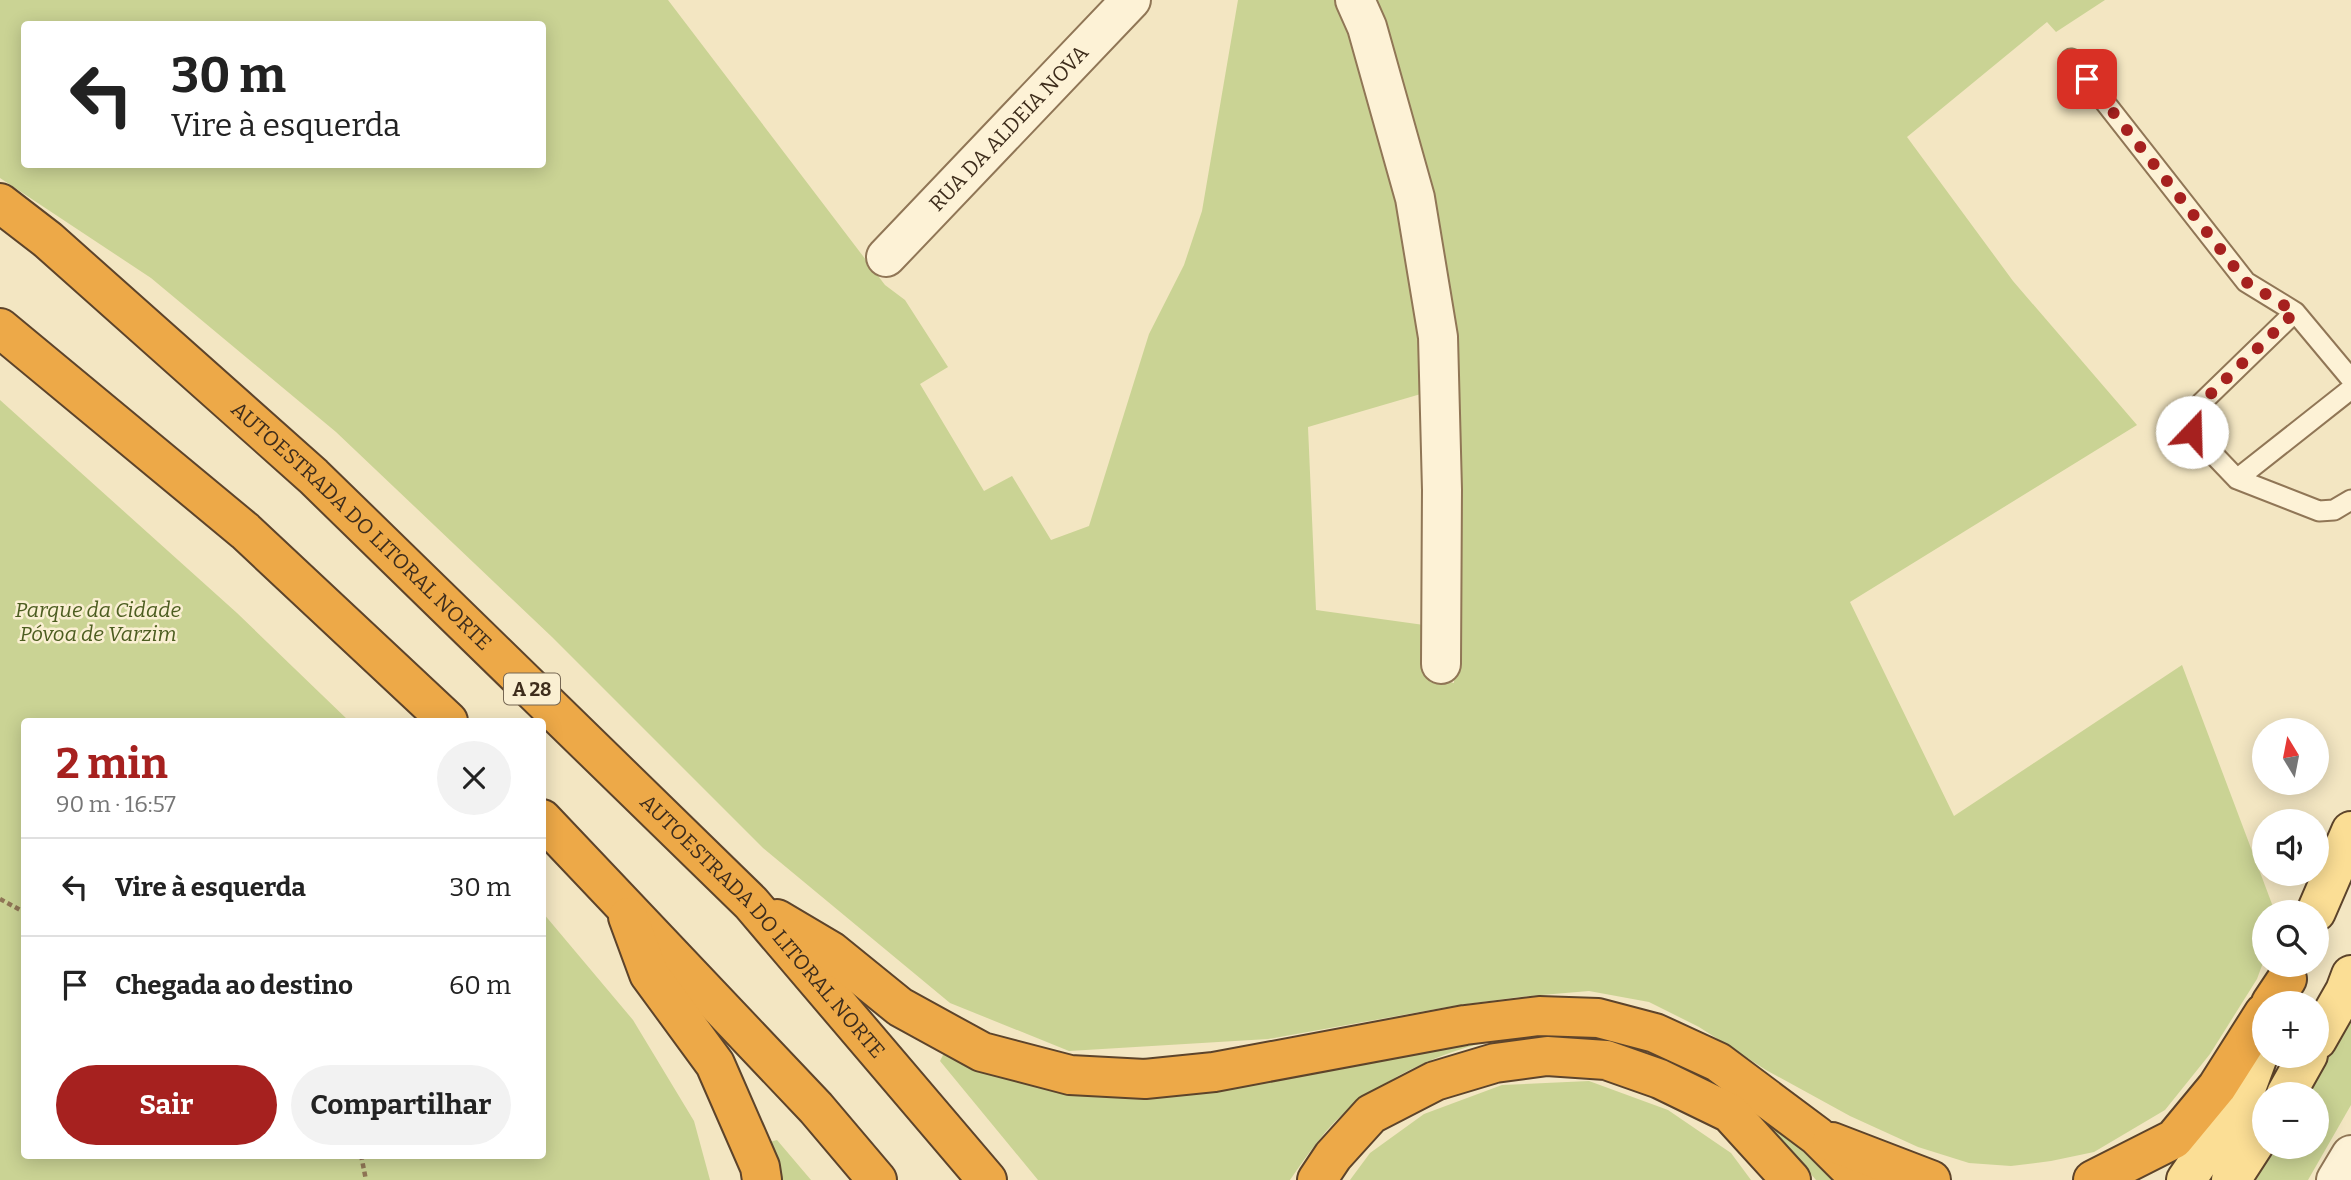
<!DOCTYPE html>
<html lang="pt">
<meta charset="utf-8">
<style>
:root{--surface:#fff;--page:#f2f2f2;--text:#222;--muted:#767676;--line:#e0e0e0;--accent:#a6211f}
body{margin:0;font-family:Bitter,serif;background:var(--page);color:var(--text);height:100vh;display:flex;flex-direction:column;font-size:26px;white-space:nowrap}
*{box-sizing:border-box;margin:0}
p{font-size:23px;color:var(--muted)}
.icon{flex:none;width:38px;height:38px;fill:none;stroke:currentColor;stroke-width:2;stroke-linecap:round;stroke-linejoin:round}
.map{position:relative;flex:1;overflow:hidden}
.details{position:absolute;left:21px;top:718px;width:525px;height:441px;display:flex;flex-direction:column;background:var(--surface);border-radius:7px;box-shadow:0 4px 18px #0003}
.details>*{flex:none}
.hud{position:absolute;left:21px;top:21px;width:525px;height:147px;border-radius:7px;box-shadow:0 4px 18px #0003;background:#fff;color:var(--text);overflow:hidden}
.needle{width:46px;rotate:350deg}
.fabs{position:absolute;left:2252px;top:718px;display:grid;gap:14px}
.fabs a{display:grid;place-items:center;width:77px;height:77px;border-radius:50%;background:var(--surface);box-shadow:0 4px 18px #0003;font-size:35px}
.pin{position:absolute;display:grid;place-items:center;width:60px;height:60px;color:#fff;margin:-30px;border-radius:14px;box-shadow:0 4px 10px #0006}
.me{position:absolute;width:77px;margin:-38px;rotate:21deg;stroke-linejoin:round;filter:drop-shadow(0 0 5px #0008)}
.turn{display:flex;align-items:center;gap:24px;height:147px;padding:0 35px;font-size:32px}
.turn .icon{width:91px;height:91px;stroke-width:2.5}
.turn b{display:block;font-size:49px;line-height:60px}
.round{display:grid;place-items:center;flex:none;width:74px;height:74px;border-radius:37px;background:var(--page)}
.headline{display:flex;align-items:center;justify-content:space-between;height:119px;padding:0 35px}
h1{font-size:42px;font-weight:700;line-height:52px;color:var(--accent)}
.cta{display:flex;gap:14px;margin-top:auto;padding:14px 35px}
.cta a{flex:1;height:80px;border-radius:42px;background:var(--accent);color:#fff;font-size:28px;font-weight:700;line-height:80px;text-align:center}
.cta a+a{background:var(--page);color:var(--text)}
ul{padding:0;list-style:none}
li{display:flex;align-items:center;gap:21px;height:98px;padding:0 35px;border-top:2px solid var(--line)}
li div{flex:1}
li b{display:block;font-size:26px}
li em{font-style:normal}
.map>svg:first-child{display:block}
</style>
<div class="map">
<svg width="2351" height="1180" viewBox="0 0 2351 1180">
<rect width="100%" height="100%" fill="#f3e6c2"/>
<path fill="#cad394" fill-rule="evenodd" d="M0,0H668L885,285L905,300L948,367L920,384L984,491L1012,476L1051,540L1089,526L1149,334L1184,265L1202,211L1238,0H2105L2056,32L2047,22L1907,137L2013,281L2137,425L1850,602L1954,816L2182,665L2275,912H2264V960L2257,979L2210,1054L2165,1110L2094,1152L2051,1161L2011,1166L1969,1163L1918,1147L1850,1116L1766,1070L1699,1027L1649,1002L1589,991L1519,997L1453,1006L1268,1039L1069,1051L950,1003L763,848L552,637L336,432L151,278L0,178ZM24,24H542V164H24ZM1455,384L1456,385L1454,683L1427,677L1424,625L1316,610L1308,427Z
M0,400L237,613L349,721H24V1155H542L543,913L633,1020L694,1121L710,1180H0Z
M2351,1007V1105L2308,1180H2254L2275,1146H2317V1094H2307L2320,1074Z
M1510,1032H1594L1707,1070L1842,1180H1816C1783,1141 1748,1103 1703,1077C1671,1058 1631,1043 1594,1037C1512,1023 1416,1056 1351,1107C1327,1126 1308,1154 1290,1180H1038L940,1061L943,1055L949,1054L1031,1084Z
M1589,1081L1668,1110L1731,1153L1751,1180H1350L1370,1153L1424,1114L1502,1085Z
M777,1140L811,1180H776L770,1142Z"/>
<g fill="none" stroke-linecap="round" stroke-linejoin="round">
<defs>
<path id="service" d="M2071,59L2246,282L2295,312L2351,379
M2295,312L2193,411L2192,432L2237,479L2319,511L2334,510L2351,500
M2237,479L2351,389"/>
<g id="minor">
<path d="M1355,0L1367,27L1415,198L1438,337L1442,490L1441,664"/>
<path id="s1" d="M886,257L1131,0"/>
<path d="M2336,1180L2351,1155"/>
</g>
<path id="primary" d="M2316,912L2351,831
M2317,1040L2345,991L2351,975
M2286,1094L2308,1055
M2186,1180L2243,1097L2264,1040
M2231,1180L2264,1129"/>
<g id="motorway">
<path id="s2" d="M0,203L48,240L313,476L751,903L987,1180"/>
<path d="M0,328L245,531L448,721"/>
<path d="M542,819L816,1108L877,1180"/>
<path d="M628,917L649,974L715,1064L760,1167L762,1180"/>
<path d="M777,919L831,951L900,1007L982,1052L1070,1075L1145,1079L1214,1072L1465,1025L1539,1016L1598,1018L1655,1033L1718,1062L1817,1136L1861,1180"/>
<path d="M2271,1003L2287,979"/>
<path d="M1832,1142L1931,1180"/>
<path d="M1317,1180L1333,1156L1371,1114L1435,1081L1495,1063L1547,1056L1606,1060L1660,1079L1730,1113L1791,1180"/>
<path d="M2093,1180L2174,1139L2217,1087L2264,1013"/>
</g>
</defs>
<use href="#service" stroke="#907656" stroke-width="23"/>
<use href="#minor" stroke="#907656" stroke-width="42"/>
<use href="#primary" stroke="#5d442b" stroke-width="42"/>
<use href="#motorway" stroke="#5d442b" stroke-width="42"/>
<path stroke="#907656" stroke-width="4.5" stroke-dasharray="5 3.5" stroke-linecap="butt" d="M0,899L24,912
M361,1155L366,1180"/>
<use href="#service" stroke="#fdf2d6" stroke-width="19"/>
<use href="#minor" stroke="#fdf2d6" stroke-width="38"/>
<use href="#primary" stroke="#fbde95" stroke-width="38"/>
<use href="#motorway" stroke="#eda948" stroke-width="38"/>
</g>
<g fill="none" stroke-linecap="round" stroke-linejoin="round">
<path stroke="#a6211f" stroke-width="12" stroke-dasharray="0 21.6" d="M2087,79L2246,282L2295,312L2193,411L2192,432"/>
</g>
<g text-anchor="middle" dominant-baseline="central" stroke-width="5" stroke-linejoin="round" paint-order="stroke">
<rect fill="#faefd2" stroke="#766753" stroke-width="2" x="504" y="673.5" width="56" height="31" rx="5"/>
<g font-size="19" font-weight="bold" fill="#3e2d1c">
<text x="532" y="689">A 28</text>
</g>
<g font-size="21" fill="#3e2d1c" stroke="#faefd2">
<text stroke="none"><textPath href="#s1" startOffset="178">RUA DA ALDEIA NOVA</textPath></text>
<text stroke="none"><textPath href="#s2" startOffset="485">AUTOESTRADA DO LITORAL NORTE</textPath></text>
<text stroke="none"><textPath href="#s2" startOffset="1052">AUTOESTRADA DO LITORAL NORTE</textPath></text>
</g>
<g font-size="21" font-style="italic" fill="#4c5d20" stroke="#faefd2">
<text x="98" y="610">Parque da Cidade<tspan x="98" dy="24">Póvoa de Varzim</tspan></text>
</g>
</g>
</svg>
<div class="fabs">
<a><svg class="needle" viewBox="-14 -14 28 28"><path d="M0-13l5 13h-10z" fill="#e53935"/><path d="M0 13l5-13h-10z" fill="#767676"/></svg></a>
<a><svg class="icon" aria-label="sound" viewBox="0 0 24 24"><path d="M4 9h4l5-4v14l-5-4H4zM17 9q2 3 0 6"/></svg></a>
<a><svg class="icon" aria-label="search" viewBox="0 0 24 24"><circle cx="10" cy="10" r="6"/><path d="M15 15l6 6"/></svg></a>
<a>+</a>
<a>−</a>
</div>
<div class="pin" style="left:2087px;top:79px;background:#d93025"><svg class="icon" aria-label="arrive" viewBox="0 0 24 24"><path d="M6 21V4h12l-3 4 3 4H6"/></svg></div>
<svg class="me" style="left:2192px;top:432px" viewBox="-20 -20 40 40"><circle r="19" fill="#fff"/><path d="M0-13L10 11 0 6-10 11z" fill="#a6211f"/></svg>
<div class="hud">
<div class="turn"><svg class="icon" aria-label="left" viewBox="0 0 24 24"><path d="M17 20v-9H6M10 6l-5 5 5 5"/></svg><div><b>30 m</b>Vire à esquerda</div></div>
</div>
<section class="details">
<div class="headline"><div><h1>2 min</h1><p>90 m · 16:57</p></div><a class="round"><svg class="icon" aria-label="close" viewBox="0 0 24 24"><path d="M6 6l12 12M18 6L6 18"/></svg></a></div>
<ul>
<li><svg class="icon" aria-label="left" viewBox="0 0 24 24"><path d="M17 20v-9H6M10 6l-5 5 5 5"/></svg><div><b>Vire à esquerda</b></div><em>30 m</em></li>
<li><svg class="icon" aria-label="arrive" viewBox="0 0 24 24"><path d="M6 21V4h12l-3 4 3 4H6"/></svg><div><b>Chegada ao destino</b></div><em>60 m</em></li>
</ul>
<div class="cta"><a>Sair</a><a>Compartilhar</a></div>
</section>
</div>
